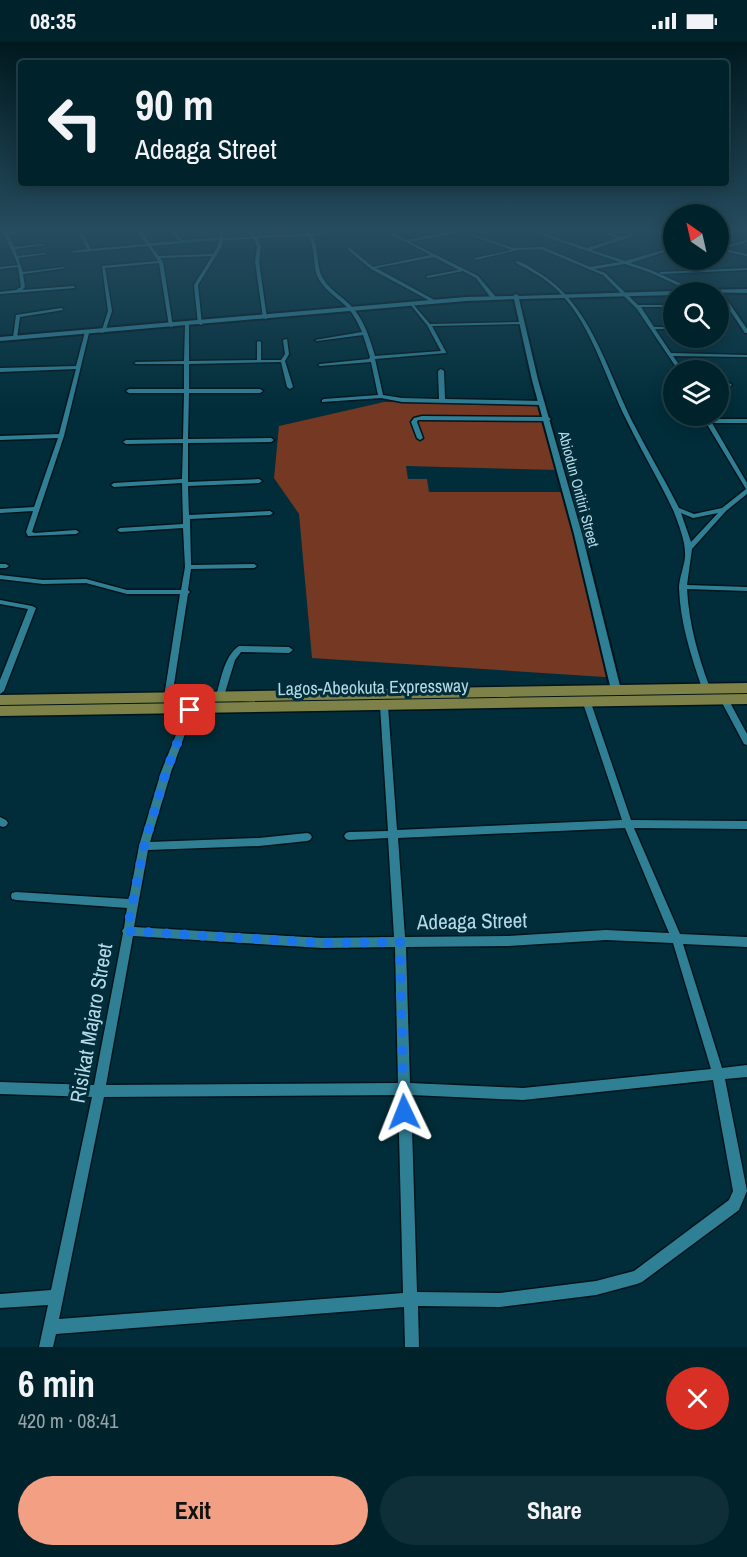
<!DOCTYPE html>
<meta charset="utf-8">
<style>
:root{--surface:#00222b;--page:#0e2f37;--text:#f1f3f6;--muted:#95a4a9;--line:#223f47;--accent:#f39f83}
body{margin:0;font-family:"Archivo Narrow",sans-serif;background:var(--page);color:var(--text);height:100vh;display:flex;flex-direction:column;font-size:22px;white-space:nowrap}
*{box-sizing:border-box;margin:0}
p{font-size:20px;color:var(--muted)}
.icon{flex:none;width:33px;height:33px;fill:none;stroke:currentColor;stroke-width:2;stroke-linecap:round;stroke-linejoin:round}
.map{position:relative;height:1305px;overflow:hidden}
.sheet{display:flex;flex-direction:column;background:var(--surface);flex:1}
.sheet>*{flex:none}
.banner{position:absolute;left:18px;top:18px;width:711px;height:126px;border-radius:6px;box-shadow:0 3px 15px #0003,0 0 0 2px var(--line);background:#00222b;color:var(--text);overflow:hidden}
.needle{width:39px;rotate:326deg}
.buttons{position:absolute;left:663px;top:162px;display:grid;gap:12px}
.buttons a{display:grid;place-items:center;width:66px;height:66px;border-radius:50%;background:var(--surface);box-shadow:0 3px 15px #0003,0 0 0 2px var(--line);font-size:30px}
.pin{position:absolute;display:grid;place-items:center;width:51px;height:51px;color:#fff;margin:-26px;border-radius:12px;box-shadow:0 3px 9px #0006}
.me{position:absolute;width:66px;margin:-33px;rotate:358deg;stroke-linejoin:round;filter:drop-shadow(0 0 4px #0008)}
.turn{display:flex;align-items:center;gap:21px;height:126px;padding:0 18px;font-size:27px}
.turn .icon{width:78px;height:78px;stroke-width:2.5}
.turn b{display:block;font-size:42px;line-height:51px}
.round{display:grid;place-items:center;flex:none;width:63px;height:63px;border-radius:32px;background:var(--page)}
.overview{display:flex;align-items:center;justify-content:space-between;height:102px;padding:0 18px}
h1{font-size:36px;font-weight:700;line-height:45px}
.button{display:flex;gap:12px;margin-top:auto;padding:12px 18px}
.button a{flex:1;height:69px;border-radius:36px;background:var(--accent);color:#111;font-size:24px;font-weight:700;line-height:69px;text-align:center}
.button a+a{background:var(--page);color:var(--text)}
.status{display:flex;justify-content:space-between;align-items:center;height:42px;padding:0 30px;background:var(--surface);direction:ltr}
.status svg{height:16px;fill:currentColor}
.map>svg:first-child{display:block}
</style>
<div class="status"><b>08:35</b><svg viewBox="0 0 49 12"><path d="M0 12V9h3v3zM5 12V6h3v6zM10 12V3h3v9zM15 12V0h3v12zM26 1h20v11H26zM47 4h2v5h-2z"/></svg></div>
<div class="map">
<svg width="747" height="1305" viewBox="0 0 747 1305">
<rect width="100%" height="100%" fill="#002d39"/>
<path fill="#743823" d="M384,360L540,361L559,428L406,424L408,437H427L429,450H566L620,636L312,616L299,472L274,436L279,384Z"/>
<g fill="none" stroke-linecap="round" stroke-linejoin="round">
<defs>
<path id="minor" d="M2,187H6L7,191L28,189L30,190L8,193L14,205L43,202L45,203L15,207L17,214L45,211L47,212L18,216L23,230L64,225L66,226L23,232L25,245L22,248L74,244L75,246L0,252V250L16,248L21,245L18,225L0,227V225L18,223Z
M77,187H81L91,207L146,202L136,187H140L150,201L179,199L168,187H172L182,198L219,196L220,192L216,187H220L223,191V196L252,195L243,187H247L256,194L306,192L301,187H305L310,192L359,187L357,188L312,194C320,208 315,225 324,238C331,249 343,255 351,264C364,277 370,297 375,314L441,309L427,283L410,262L412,261L430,282L520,280L522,281L520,282L432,284L446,310V311L375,317L383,353L402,356L439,357L438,329L441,327L444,329L445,357L542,359L545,361L542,363L402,360L381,356L322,360V358L324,357L378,353L371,320L320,324L318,323L320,322L369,317L370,315L363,293L317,299L315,298L362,290C358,281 354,273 348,266C339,257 327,250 320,239C311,226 317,208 308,194L258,196L261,205L259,219L267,277L263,276L255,219L257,205L254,197L223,198L221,206L198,243L202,283L198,282L194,243L212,214L160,216L163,220L173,285L169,284L159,221L105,226L112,269L105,290L101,291L108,269L102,224L158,219L148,204L72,211L73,209L87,207ZM219,198L217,206L213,212L159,214L151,204Z
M380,187H384L406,198L457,189L452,187H456L514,206L543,205L590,225L620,220L523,187H527L544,192L566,187L548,193L587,206L618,196L593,187H597L621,195L636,191V193L591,208L625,219L674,205V207L630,221L651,228L697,249V250H693L649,230L625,222L594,227L605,231L638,263H674V265H641L654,285H674V287H655L671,311L747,313V315L673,314L683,328H678L637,267L603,233L541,207L518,208L475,218V216L512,208L461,190L410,200L478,234L495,254V256H491L476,236L463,229L427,236V234L459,228L434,215L376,226L438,260L434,261L371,227L347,207L350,206L373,225L431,213Z
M656,187H660L674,192V194Z
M747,198V200L724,207L747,212V214L718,208V206L721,207L722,205Z
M516,219C523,220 530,225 536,229C589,259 606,325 631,377C646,407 664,436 679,466L694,472L722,466L746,447L702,374H707L710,377H747V381H712L747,441V452L726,469L692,507L687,543L747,545V549L687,547C689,582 698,614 710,646L709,648H703L702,646C691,614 680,580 679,546C679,537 684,525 685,515C686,500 679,484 674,470C659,438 641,408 626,377C605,335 590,277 554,245C543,235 529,228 516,221ZM681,471L693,476L718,471L691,500Z
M747,226V228L661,232L659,231L661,230Z
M717,249H721L747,287V291H745Z
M61,266L63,267V268L20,275L17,296L15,297L13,296L16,273Z
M187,282L189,283V319L257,318V300L259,299L261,300V318H281L285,312L283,298L287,297L289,312L285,319L293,345L290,347L287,345L281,320L189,322V347H260L263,349L260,351H189L188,397L271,396L274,398L271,400L188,401V440L259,437L262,439L259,441L188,444L189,473L270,469L273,471L270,473L190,477L191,523L254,522L257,524L254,526L191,527L188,548L190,550L188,552L172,655L168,658L164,655L180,552H127L86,541L43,542L0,537V533L43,538L86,537L127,548H181L185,525L183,486L120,490L117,488L120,486L183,482L182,441L114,445L111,443L114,441L182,437L183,401L126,402L123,400L126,398L183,397L184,351H129L126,349L129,347H184V322H136L134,321L136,320L184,319L185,283Z
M85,290L89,291L64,394L32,490L35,491L76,488L79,490L76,492L28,494L26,490L33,469L0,471V467L34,465L58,396L0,398V394L59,392L76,327L0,330V326L76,324Z
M718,341H729L732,343L729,345H718Z
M422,374L548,375L551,377L548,379L422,378H418L417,380L423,396L420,398L417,396L411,380L414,376Z
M0,522H6L9,524L6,526H0Z
M0,558L32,564L36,566L4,649L0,652V638L28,567L0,562Z
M239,604L289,605L293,608L289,611L241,610L235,618L224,654L220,657L217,656L216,654C221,638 224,614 239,604Z
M724,654L727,655L747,692V703L744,702L720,657Z
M587,658L591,661L631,778L747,779V787L634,786L680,892L747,895V905L683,902L722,1026L747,1023V1035L725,1037L747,1149L739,1168L642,1240L637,1242L596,1253L500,1265L418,1264L419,1305H405L404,1265L56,1292L53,1305H39L48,1263L0,1266V1252L51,1248L92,1055L0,1052V1040L94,1043L123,891L122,889L124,886L127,866L16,858L12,857L11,854L12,851L16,850L129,857L139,804L161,730L186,668L190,665L194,668L171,730L150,800L259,796L307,791L310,792L312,795L310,798L307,799L259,804L148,808L134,885L322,896L394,895L388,796L349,798L346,797L344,794L346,791L349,790L388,789L380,664L381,662H387L388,664L397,788L622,778L583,661ZM625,786L669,891L606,888L508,894L405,895L398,796ZM133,894L322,906L395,905L398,1041L106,1043ZM606,898L673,901L711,1027L523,1046L410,1041L406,905L508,904ZM713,1038L733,1149L729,1158L634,1229L596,1239L500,1251L417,1250L411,1053L523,1058ZM398,1053L403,1251L59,1277L104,1055Z
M0,775L6,778L8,781L6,784L3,785L0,784Z"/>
<path id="tertiary" d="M747,247V251L698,250L701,248Z
M674,249L676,250H674V253L519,257L538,338L582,492L621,648L616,652L611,648L574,492L532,338L514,257L466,259L0,299V295L466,255L513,254L516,252L519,254Z"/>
<path id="trunk" d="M747,641V651L0,663V653Z
M747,652V662L0,674V664Z"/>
</defs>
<use href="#minor" stroke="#00141b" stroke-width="3"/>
<use href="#tertiary" stroke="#00141b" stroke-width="4"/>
<use href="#trunk" stroke="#00141b" stroke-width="3"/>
<use href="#minor" fill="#2f7f95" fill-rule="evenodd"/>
<use href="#tertiary" fill="#2f7f95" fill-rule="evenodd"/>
<use href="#trunk" fill="#7e8248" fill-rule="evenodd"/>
</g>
<linearGradient id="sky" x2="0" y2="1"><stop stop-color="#00191f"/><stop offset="0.51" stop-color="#264c5f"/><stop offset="1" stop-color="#264c5f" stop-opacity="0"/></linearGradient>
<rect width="747" height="369" fill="url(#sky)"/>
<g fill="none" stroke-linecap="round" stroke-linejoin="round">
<path stroke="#1a73e8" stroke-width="10" stroke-dasharray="0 18" d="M190,668L166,730L144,804L127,889L322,901L400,900L404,1070"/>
</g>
<g text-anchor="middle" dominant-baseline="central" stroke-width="6" stroke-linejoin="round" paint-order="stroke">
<g font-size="15" fill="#b5d9e5" stroke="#002d39">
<text transform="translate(579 447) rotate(75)">Abiodun Onitiri Street</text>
</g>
<g font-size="18" fill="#b5d9e5" stroke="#002d39">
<text transform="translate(373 645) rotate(-1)">Lagos-Abeokuta Expressway</text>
</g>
<g font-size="21" fill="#b5d9e5" stroke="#002d39">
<text transform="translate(472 879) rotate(-1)">Adeaga Street</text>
<text transform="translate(91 981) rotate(-80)">Risikat Majaro Street</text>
</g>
</g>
</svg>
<div class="buttons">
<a><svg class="needle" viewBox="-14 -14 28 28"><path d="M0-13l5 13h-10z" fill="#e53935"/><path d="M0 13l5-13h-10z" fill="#95a4a9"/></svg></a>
<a><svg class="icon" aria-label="search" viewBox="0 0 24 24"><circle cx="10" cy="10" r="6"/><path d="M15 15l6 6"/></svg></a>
<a><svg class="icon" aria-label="layers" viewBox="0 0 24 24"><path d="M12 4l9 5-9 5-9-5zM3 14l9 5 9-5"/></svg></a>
</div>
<div class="pin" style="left:190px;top:668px;background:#d93025"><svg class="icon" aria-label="arrive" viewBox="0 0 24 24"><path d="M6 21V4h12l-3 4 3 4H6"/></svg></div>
<svg class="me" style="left:404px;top:1070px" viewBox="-20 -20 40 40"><path d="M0-17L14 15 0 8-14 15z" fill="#1a73e8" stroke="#fff" stroke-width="4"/></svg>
<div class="banner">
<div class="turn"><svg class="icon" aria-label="left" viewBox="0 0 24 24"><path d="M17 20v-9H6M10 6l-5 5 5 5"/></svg><div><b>90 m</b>Adeaga Street</div></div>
</div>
</div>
<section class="sheet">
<div class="overview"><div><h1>6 min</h1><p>420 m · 08:41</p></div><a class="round" style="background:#d93025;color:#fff"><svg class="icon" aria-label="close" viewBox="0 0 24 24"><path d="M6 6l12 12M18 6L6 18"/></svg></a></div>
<div class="button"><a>Exit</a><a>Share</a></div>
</section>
